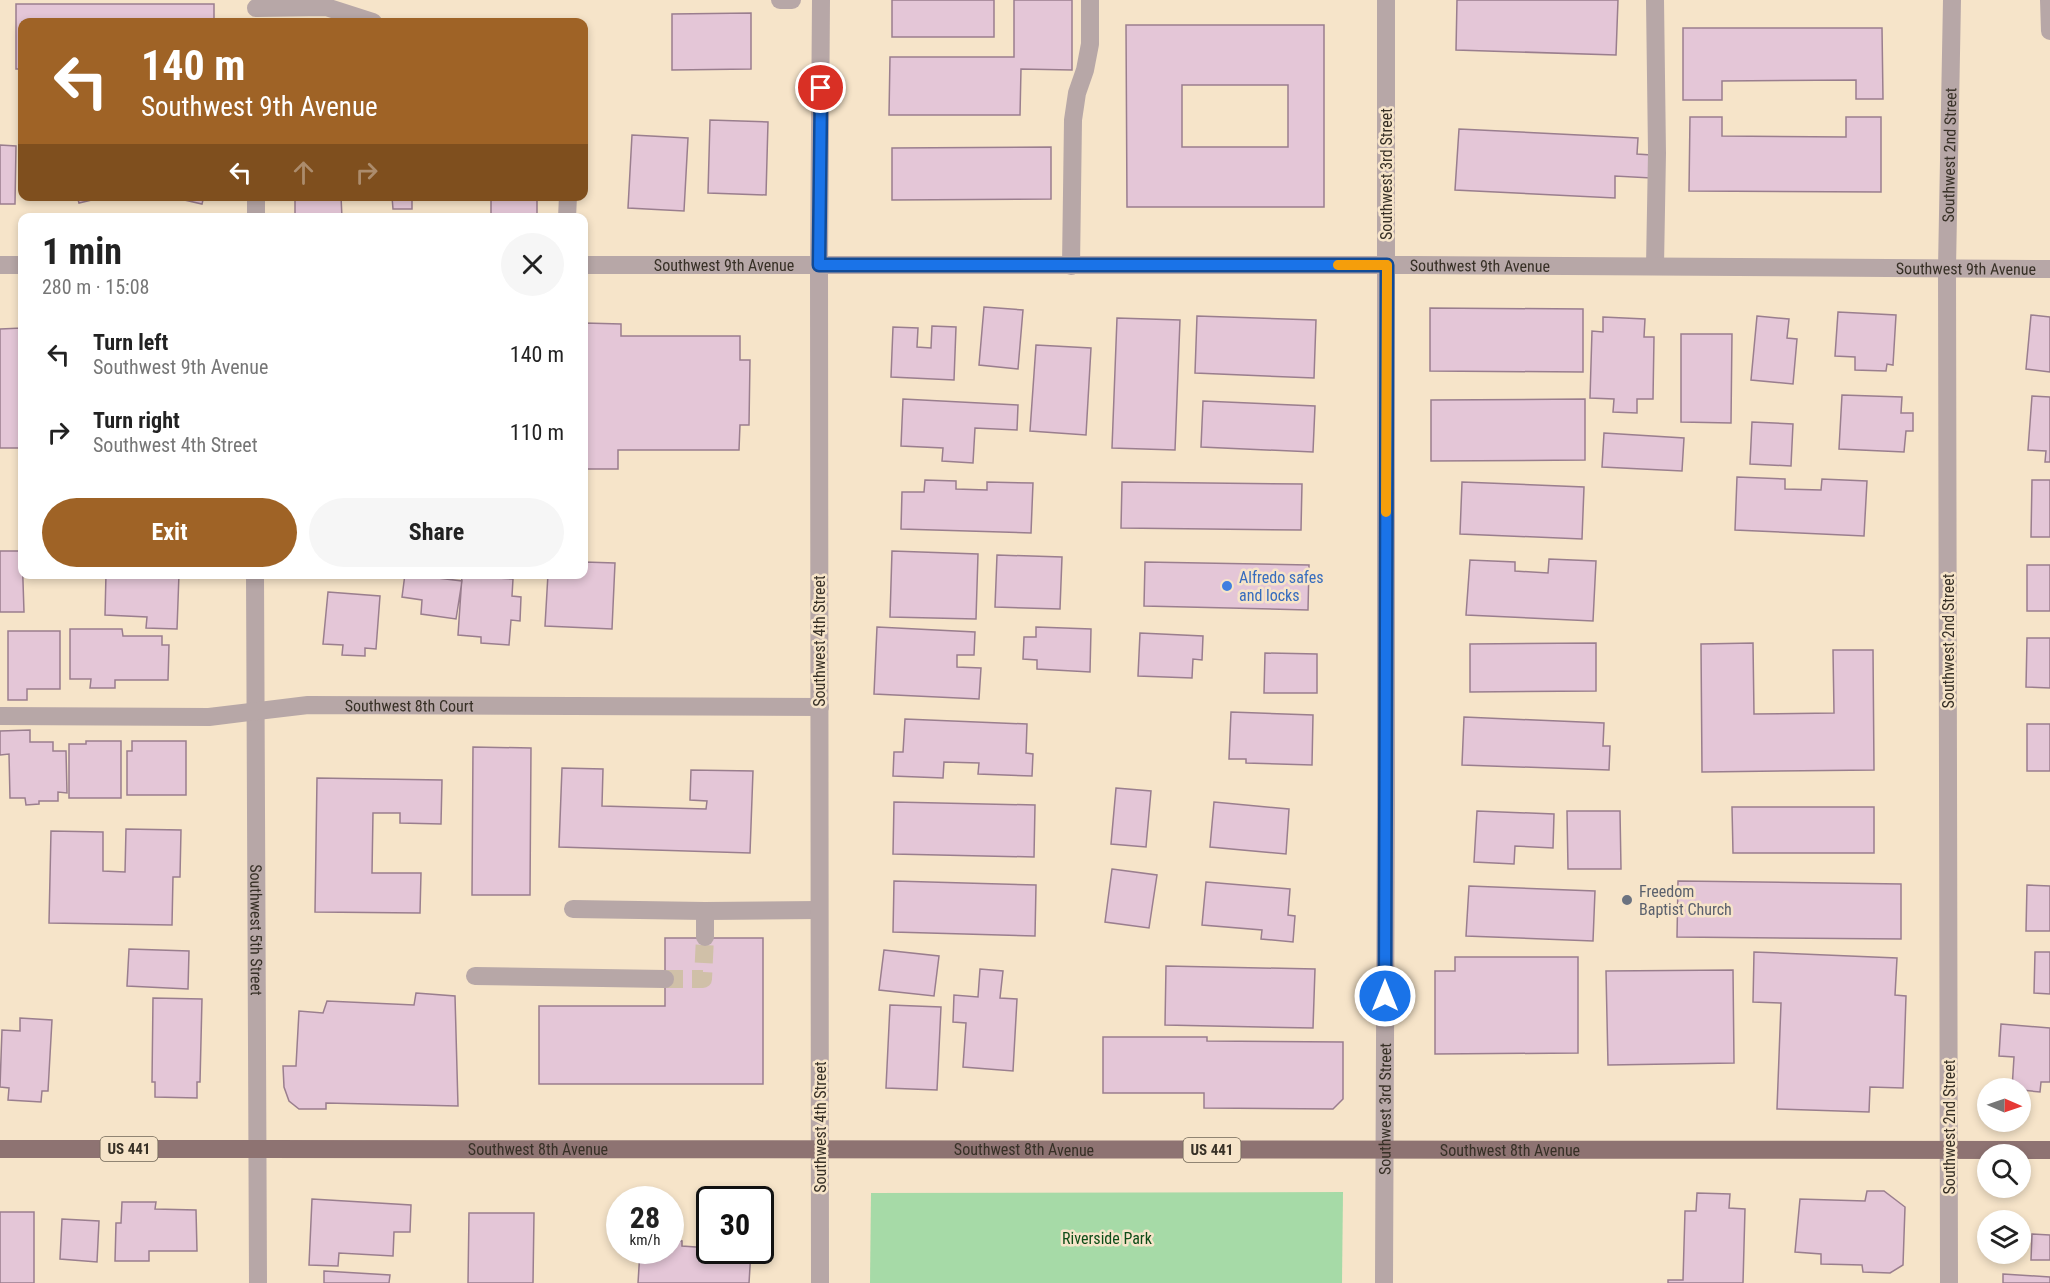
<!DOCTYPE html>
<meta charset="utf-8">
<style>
:root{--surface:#fff;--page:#f6f6f6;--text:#222;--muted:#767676;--accent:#9f6326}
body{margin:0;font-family:"Roboto Condensed",sans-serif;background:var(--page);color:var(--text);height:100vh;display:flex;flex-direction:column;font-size:22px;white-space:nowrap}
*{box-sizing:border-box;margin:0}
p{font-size:20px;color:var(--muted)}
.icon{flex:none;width:33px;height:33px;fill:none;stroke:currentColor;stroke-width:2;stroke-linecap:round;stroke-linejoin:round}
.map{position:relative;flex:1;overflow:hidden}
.drawer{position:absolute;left:18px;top:213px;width:570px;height:366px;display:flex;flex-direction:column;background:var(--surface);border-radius:12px;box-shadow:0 3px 9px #0003}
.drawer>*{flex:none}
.guide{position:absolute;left:18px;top:18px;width:570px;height:183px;border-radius:12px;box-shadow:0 3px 9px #0003;background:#9f6326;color:#fff;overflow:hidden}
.needle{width:39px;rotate:92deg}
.controls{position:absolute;left:1977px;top:1078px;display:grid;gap:12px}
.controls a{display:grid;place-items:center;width:54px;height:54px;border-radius:50%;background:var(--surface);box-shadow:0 3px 9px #0003;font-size:30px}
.speed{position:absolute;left:606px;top:1186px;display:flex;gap:12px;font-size:30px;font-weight:700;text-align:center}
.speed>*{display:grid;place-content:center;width:78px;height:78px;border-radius:50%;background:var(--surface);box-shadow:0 3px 9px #0003;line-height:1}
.speed small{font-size:15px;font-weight:400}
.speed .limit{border:3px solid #111;border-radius:9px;background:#fff;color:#111}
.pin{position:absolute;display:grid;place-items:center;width:51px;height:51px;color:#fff;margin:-26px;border:3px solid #fff;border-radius:50%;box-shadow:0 2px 6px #0007}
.me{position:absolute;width:66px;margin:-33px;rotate:0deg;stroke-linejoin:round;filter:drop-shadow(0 0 4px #0008)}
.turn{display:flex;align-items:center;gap:21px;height:126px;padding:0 24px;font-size:27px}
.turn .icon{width:78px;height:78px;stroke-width:2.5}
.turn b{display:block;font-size:42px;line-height:51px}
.lanes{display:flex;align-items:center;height:57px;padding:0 24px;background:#0003;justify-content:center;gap:30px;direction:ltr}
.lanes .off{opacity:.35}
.round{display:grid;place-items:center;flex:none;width:63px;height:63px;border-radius:32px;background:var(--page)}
.head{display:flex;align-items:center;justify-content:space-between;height:102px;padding:0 24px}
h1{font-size:36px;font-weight:700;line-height:45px}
.primary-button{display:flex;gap:12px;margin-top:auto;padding:12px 24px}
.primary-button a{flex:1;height:69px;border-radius:36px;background:var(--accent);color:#fff;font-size:24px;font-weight:700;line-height:69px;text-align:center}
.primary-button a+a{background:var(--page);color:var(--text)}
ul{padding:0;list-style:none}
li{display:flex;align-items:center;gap:18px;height:78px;padding:0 24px}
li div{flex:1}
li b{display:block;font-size:22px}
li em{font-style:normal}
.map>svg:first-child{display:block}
</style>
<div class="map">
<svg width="2050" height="1283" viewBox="0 0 2050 1283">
<rect width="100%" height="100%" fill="#f6e4c9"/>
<path fill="#a6daa7" d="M1343,1192L1342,1283H870L871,1193Z"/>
<path fill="#e4c6d7" stroke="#9a7e8e" stroke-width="1.5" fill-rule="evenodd" d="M892,0H994V37H892Z
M1014,0H1072V70L1021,69L1020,115H889L890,57H1014Z
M1457,0H1618L1616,55L1456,50Z
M16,4H214V22H22V69H16Z
M751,13V69L672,70V14Z
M1126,25H1324V207H1127ZM1182,85H1288V147H1182Z
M1683,28H1882L1883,99H1856V80L1722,81V100H1683Z
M1690,117H1722V136L1846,137V117H1881V192L1689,191Z
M710,120L768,122L766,195L708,193Z
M1459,129L1638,138L1637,154L1651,155V178L1615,176V198L1455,190Z
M632,135L688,138L684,211L628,208Z
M0,145L16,146L15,204H0Z
M1051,147V199L892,200V148Z
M77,196H108L79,203Z
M167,196H204L202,204Z
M295,196H341L342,218H295Z
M364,196H412V209H393L392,197Z
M444,196H537V218H491V197Z
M984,307L1023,310L1018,369L979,365Z
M1430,308L1583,309V372L1430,371Z
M1838,312L1896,315L1893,365L1887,364L1886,371L1855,370V357L1835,356Z
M2031,315L2050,317V372L2026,369Z
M1197,316L1316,320L1314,378L1195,373Z
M1757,316L1789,319L1787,338L1797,339L1793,384L1751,380Z
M1603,317L1645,319L1644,337H1654L1653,399H1637V413L1613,412L1614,399L1590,398L1592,331L1603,332Z
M1117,318L1180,320L1175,450L1112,448Z
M584,323L621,324V336H740V360H750L749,425H740L739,450H618V469H584Z
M932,326L956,327L954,380L891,377L893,327L918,328L917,347L931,348Z
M22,328V448H0V329Z
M1681,334H1732L1731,423L1681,422Z
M1036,345L1091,348L1086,435L1030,431Z
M1842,395L1902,397L1901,413H1913V431H1906L1904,452L1839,449Z
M2032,396L2050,397V462H2045L2046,451L2028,450Z
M903,399L1018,405L1017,430L975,428L973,463L942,461L943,448L901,446Z
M1585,399V460L1431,461V400Z
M1203,401L1315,406L1313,452L1201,447Z
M1752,422L1793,424L1791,466L1750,464Z
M1604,433L1684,438L1682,471L1602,467Z
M1737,477L1785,479V489L1821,490L1822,479L1867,481L1864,536L1735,530Z
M925,480L956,481V489L987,490V482L1033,483L1031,533L901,529L902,492H924Z
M2032,480H2050V537H2031Z
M1122,482L1302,484L1301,530L1121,528Z
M1462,482L1584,487L1582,539L1460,534Z
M0,551H22L24,612H0Z
M892,551L978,554L976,619L890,617Z
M997,555L1062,557L1060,609L995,607Z
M1549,559L1596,561L1593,621L1466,615L1470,560L1515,562V571L1548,573Z
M584,562L615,563L612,629L545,626L548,574H584Z
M1145,562L1309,565L1308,610L1144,606Z
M2027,565H2050V611H2027Z
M106,574H179L177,629L146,628L147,617L105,615Z
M405,574L462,581L456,619L421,614L422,600L402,597Z
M462,576L513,579L512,596L521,597L520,621L511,620L509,645L481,643V637L458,635Z
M328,592L380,596L376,649L365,648V656L342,655L343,645L323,644Z
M877,627L975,632L974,655H957V667L981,668L979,699L874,694Z
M1036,627L1091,629L1090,672L1037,669V660L1023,659L1024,637H1036Z
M70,629H122L123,636H162V645H169L168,680H115V688H90L91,679H70Z
M8,631H60V689H27V700H8Z
M1140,633L1203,636L1202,660L1193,659L1192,678L1138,676Z
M2027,638H2050V688L2026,687Z
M1596,643V691L1470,692V644Z
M1753,643L1754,714L1834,713L1833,650H1873L1874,770L1702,772L1701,644Z
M1265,653L1317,654V693H1264Z
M1231,712L1313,715L1312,765L1246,763V759H1229Z
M1464,717L1604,723L1603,746H1610L1609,770L1462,765Z
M905,719L1027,724L1026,753L1033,754L1032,776L978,774L979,763L944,762L943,778L893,776L894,752H903Z
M2027,724H2050V771H2027Z
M30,730V742H53V751H66L67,793L58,792V801H39V804L26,805L25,798H10L9,754L0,755V731Z
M86,741H121V798H69V744H86Z
M132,741H186V795H127V751H132Z
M473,747L531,748L530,895H472Z
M562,768L603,769L602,806L706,809L707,801L690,800L691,770L753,771L750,853L559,847Z
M317,778L442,780L441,824L400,823V813H373L372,873H421L420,913L315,912Z
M1116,788L1151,791L1146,847L1111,844Z
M894,802L1035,805L1034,857L893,854Z
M1214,802L1289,809L1286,854L1210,847Z
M1732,807H1874V853H1733Z
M1477,811L1554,814L1553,848L1515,846L1514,864L1474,862Z
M1567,811H1620L1621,869H1568Z
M126,829L181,830L180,877H173L172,925L49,923L51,831L103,832V871L125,872Z
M1112,869L1157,875L1149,928L1105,922Z
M894,881L1036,885L1035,936L893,932Z
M1678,881L1901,884V939L1677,937Z
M1206,882L1290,889L1288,915L1295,916L1293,942L1261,939L1262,930L1202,925Z
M2027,885L2050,886V931H2026Z
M1469,886L1595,891L1593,941L1466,936Z
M665,938H763V1084H539V1006H665Z
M129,949L189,951L188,989L127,986Z
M884,950L939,956L934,996L879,990Z
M1754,952L1897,958L1895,995L1906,996L1903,1088L1870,1087L1869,1112L1777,1109L1781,1003L1753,1002Z
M2035,952H2050V994L2034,993Z
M1455,957H1578V1053L1435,1054V971H1455Z
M1166,966L1315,969L1313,1028L1165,1025Z
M980,969L1003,971L1000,998L1017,999L1013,1071L963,1067L966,1023L953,1022L954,995L978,997Z
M1733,970L1734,1063L1608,1065L1606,971Z
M416,993L455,996L458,1106L326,1103V1109H299L289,1101L284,1087L283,1066H296L299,1011L323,1013L327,1001L414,1005Z
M153,998L202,999L200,1082H197V1098L155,1097V1082H152Z
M890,1005L941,1007L937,1090L886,1088Z
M20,1018L52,1020L48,1091H42L41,1102L8,1100L9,1088L0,1087L2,1030L20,1031Z
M2001,1024L2050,1028V1082H2041L2040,1092L2012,1089L2014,1057L1999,1056Z
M1103,1037H1207V1041L1343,1042V1099L1333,1109L1204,1108V1093H1103Z
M1867,1191H1884L1905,1207L1903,1265L1890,1273L1863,1272L1862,1265L1821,1264V1254L1795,1252L1800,1199L1865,1201Z
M1697,1193L1730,1194L1729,1208L1745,1209L1743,1283H1668V1280H1683L1685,1211H1696Z
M312,1199L411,1205L410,1232H394L393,1256L339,1253L338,1266L309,1265Z
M122,1202H156L155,1209L196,1210L197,1251H149V1261H115L116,1223H121Z
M0,1212H34V1283H0Z
M469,1213H534L533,1283H468Z
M62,1219L99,1221L97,1262L60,1259Z
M2032,1234L2050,1235V1260H2031Z
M670,1240L682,1241V1246L710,1248V1251H751L749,1283H638L640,1251H670Z
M324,1271L390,1275L389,1283H324Z
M2003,1274L2050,1277V1283H2003Z"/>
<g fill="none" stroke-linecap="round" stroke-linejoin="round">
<path stroke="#d0c0a8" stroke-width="18" stroke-dasharray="18 9" stroke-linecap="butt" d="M665,979H703L705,937"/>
<g stroke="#b7a7a7" stroke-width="18">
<path d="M780,0H792"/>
<path d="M1655,0L1657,153L1655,266"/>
<path d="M2049,0L2050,31"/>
<path d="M256,8L326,7L373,22"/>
<path d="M256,218V196"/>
<path d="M567,218L568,196"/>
<path d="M0,265H22"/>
<path id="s1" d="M584,265H1414L2050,269"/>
<path d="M1071,266L1073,120L1077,93L1085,70L1090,44V0"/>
<path id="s2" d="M255,574L258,1283"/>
<path id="s3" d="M0,716L209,717L308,705L820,707"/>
<path d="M573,909L705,911L819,910"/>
<path d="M705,911V937"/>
<path d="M475,976L665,979"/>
<path d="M820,1283L819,265L821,0"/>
<path id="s4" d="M1384,1283L1386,805V0"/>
<path id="s5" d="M1949,1283L1947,268L1952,0"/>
</g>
<path stroke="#8e7372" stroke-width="18" id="s6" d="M0,1149L2050,1150"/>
</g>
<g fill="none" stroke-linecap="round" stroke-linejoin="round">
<defs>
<path id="route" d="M821,88L819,265H1387L1385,996"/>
</defs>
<use href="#route" stroke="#114b97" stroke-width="15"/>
<use href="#route" stroke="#1a73e8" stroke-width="10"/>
<path stroke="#f59e0b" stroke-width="10" d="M1338,265H1387L1386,512"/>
</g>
<circle fill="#3f7fe0" stroke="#f6e4c9" stroke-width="2" cx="1227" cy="586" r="6"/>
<circle fill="#6b7280" stroke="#f6e4c9" stroke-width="2" cx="1627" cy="900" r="6"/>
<g text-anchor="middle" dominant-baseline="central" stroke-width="5" stroke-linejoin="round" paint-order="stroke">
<g fill="#f6e4c9" stroke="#706657" stroke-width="1.5">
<rect x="100.5" y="1137" width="57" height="24" rx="4.5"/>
<rect x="1183.5" y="1138" width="57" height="24" rx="4.5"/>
</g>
<g font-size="15" font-weight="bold" fill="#373026">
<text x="129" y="1149">US 441</text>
<text x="1212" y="1150">US 441</text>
</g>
<g font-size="16" fill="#373026" stroke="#f6e4c9">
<text stroke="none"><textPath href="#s5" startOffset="1128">Southwest 2nd Street</textPath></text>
<text transform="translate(1386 174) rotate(-90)">Southwest 3rd Street</text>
<text stroke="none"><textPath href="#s1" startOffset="140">Southwest 9th Avenue</textPath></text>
<text stroke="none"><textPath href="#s1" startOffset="896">Southwest 9th Avenue</textPath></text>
<text stroke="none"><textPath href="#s1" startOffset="1382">Southwest 9th Avenue</textPath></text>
<text transform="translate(819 641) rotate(-90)">Southwest 4th Street</text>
<text transform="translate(1948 641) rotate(-90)">Southwest 2nd Street</text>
<text stroke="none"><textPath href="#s3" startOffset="410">Southwest 8th Court</textPath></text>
<text stroke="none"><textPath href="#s2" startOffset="356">Southwest 5th Street</textPath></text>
<text stroke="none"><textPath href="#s4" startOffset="174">Southwest 3rd Street</textPath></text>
<text transform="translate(820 1127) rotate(-90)">Southwest 4th Street</text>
<text transform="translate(1949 1127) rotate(-90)">Southwest 2nd Street</text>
<text stroke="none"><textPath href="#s6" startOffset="538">Southwest 8th Avenue</textPath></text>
<text stroke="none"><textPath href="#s6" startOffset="1024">Southwest 8th Avenue</textPath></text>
<text stroke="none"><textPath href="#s6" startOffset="1510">Southwest 8th Avenue</textPath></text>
</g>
<g font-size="16" fill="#366cbe" stroke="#f6e4c9" text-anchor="start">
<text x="1239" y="577">Alfredo safes<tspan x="1239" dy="18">and locks</tspan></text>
</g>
<g font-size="16" fill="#5b616d" stroke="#f6e4c9" text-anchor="start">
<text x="1639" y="891">Freedom<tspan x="1639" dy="18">Baptist Church</tspan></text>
</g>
<g font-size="16" fill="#0d4c17" stroke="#f6e4c9">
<text x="1107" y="1238">Riverside Park</text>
</g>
</g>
</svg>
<div class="controls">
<a><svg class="needle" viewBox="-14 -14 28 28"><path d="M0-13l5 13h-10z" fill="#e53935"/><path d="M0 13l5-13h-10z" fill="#767676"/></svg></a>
<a><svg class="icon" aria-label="search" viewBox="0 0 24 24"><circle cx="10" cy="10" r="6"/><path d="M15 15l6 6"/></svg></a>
<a><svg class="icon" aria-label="layers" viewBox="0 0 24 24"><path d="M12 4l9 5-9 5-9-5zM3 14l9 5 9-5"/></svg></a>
</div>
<div class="speed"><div>28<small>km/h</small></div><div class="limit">30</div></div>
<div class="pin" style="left:821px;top:88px;background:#d93025"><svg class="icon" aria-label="arrive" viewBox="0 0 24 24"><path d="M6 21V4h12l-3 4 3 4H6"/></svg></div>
<svg class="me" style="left:1385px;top:996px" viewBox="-20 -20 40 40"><circle r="17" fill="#1a73e8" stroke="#fff" stroke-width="3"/><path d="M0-11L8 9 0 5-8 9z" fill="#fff"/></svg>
<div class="guide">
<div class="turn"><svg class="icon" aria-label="left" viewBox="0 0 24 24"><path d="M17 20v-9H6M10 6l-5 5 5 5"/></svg><div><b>140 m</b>Southwest 9th Avenue</div></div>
<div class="lanes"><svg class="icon" aria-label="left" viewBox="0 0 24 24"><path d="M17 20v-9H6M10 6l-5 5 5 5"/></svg><svg class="icon off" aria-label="ahead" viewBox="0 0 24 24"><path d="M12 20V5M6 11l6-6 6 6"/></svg><svg class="icon off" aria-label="right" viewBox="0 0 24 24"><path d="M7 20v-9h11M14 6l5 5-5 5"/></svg></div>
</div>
<section class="drawer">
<div class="head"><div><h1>1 min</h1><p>280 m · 15:08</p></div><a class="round"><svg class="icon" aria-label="close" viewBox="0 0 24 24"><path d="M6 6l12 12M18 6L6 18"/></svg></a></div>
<ul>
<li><svg class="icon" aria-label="left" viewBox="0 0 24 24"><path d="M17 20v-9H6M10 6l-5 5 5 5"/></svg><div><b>Turn left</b><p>Southwest 9th Avenue</p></div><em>140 m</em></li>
<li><svg class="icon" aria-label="right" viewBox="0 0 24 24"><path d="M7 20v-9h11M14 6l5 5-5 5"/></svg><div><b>Turn right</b><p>Southwest 4th Street</p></div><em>110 m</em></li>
</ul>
<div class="primary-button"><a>Exit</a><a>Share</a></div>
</section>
</div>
